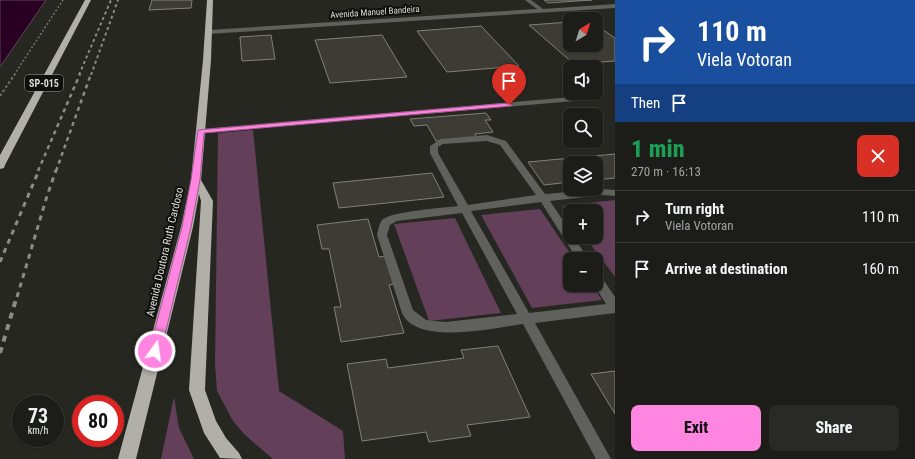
<!DOCTYPE html>
<meta charset="utf-8">
<style>
:root{--surface:#1c1d18;--page:#292a25;--text:#f1f3f6;--muted:#a0a2a2;--line:#3a3b37;--accent:#fe86e1}
body{margin:0;font-family:"Roboto Condensed",sans-serif;background:var(--page);color:var(--text);height:100vh;display:flex;flex-direction:column;font-size:15px;white-space:nowrap}
*{box-sizing:border-box;margin:0}
p{font-size:13px;color:var(--muted)}
.icon{flex:none;width:22px;height:22px;fill:none;stroke:currentColor;stroke-width:2;stroke-linecap:round;stroke-linejoin:round}
.map{position:relative;flex:1;overflow:hidden}
.drawer{display:flex;flex-direction:column;background:var(--surface);width:300px}
.drawer>*{flex:none}
.guide{background:#1a4fa0;color:#fff;overflow:hidden}
.needle{width:26px;rotate:38deg}
.fabs{position:absolute;left:563px;top:12px;display:grid;gap:8px}
.fabs a{display:grid;place-items:center;width:40px;height:40px;border-radius:8px;background:var(--surface);box-shadow:0 1px 3px #0004,0 0 0 1px var(--line);font-size:20px}
.speed{position:absolute;left:12px;top:395px;display:flex;gap:8px;font-size:20px;font-weight:700;text-align:center}
.speed>*{display:grid;place-content:center;width:52px;height:52px;border-radius:50%;background:var(--surface);box-shadow:0 1px 3px #0004,0 0 0 1px var(--line);line-height:1}
.speed small{font-size:10px;font-weight:400}
.speed .limit{border:6px solid #d22;background:#fff;color:#111}
.pin{position:absolute;display:grid;place-items:center;width:34px;height:34px;color:#fff;margin:-41px -17px;border-radius:50% 50% 50% 0;rotate:-45deg;box-shadow:0 0 4px #0007}
.pin .icon{rotate:45deg}
.me{position:absolute;width:44px;margin:-22px;rotate:14deg;stroke-linejoin:round;filter:drop-shadow(0 0 3px #0008)}
.turn{display:flex;align-items:center;gap:14px;height:84px;padding:0 16px;font-size:18px}
.turn .icon{width:52px;height:52px;stroke-width:2.5}
.turn b{display:block;font-size:28px;line-height:34px}
.then{display:flex;align-items:center;height:38px;padding:0 16px;background:#0003;gap:8px;font-size:15px}
.round{display:grid;place-items:center;flex:none;width:42px;height:42px;border-radius:8px;background:var(--page)}
.headline{display:flex;align-items:center;justify-content:space-between;height:68px;padding:0 16px}
h1{font-size:24px;font-weight:800;line-height:30px;color:#1e9e55}
.primary-button{display:flex;gap:8px;margin-top:auto;padding:8px 16px}
.primary-button a{flex:1;height:46px;border-radius:8px;background:var(--accent);color:#111;font-size:16px;font-weight:800;line-height:46px;text-align:center}
.primary-button a+a{background:var(--page);color:var(--text)}
ul{padding:0;list-style:none}
li{display:flex;align-items:center;gap:12px;height:52px;padding:0 16px;border-top:1px solid var(--line)}
li div{flex:1}
li b{display:block;font-size:15px}
li em{font-style:normal}
main{display:flex;flex:1;min-height:0}
.map>svg:first-child{display:block}
</style>
<main>
<div class="map">
<svg width="615" height="459" viewBox="0 0 615 459">
<rect width="100%" height="100%" fill="#262720"/>
<path fill="#633f59" d="M253,130L279,391L343,431L345,459H273L245,435L233,421L217,391L215,365L218,133Z
M615,200V277L585,237H596V211H570V216L562,206Z
M540,209L574,259H570V285H592L602,300L532,308L481,215Z
M455,218L501,313L429,321L394,224Z
M174,397L179,428L194,459H161Z"/>
<path fill="#290022" stroke="#5f4359" d="M0,0H46L0,67Z"/>
<path fill="#3c3c35" stroke="#808178" d="M152,0H192L191,8L149,10Z
M544,0H592L548,3Z
M570,22V45H596V25L615,38V61L574,64L529,25Z
M481,26L519,66L447,72L417,31Z
M271,35L275,59L242,61L240,37Z
M382,35L407,77L330,83L315,40Z
M486,113L491,120H485L493,132L475,134L477,138L436,141L427,125L414,126L410,119Z
M615,154V178L596,180V163H570V182L544,185L528,162Z
M432,173L444,197L339,208L333,183Z
M368,219L379,257L387,256L396,284L389,285L404,333L341,342L334,307H341L329,249H322L317,225Z
M498,346L530,417L467,425L471,436L429,442L426,432L362,441L347,364L386,359L388,368L464,358L461,350Z
M615,371V414L591,374Z"/>
<g fill="none" stroke-linecap="round" stroke-linejoin="round">
<path stroke="#73746e" stroke-width="1.5" stroke-dasharray="2 2" stroke-linecap="butt" d="M14,75L63,0"/>
<path stroke="#73746e" stroke-width="2" stroke-dasharray="2.5 2.5" stroke-linecap="butt" d="M0,96L15,74"/>
<path fill="#60605c" fill-rule="evenodd" d="M525,0H531L543,9L615,4V8L208,34L205,32L208,30L537,9Z
M572,97H575V101L200,133L196,131L200,129Z
M487,135L506,141L545,194L602,189L615,190V196L602,195L550,201L570,231V237H574L588,259H577L541,202L471,211L529,313L606,304L594,285H596V273L600,275L615,297V313L535,323L611,459H596L523,324C494,328 417,346 402,313L377,235C378,231 379,224 382,220C391,211 444,208 458,206L430,153V146L441,139ZM487,141L500,145L536,195L468,205L438,153V147L443,144ZM462,213L517,314L446,322L426,320L413,310L387,235L390,225L397,221Z"/>
<path fill="#b0b0a8" fill-rule="evenodd" d="M85,0H91L5,165L4,168L0,169V155Z
M207,0H213L211,60L201,180L213,201L205,390L216,421L226,438L239,453L242,459L220,458L204,433L189,390L201,201L199,194L193,227L136,459H118L181,227L191,180L203,60Z"/>
<path stroke="#8b8c86" stroke-width="2" stroke-dasharray="3 3" stroke-linecap="butt" d="M79,75L111,0
M91,75L118,0"/>
<path stroke="#8b8c86" stroke-width="2.5" stroke-dasharray="4 4" stroke-linecap="butt" d="M38,171L80,74
M56,171L91,74"/>
<path stroke="#8b8c86" stroke-width="3" stroke-dasharray="5 5" stroke-linecap="butt" d="M0,262L39,170
M17,297L47,196L56,170"/>
<path stroke="#8b8c86" stroke-width="4" stroke-dasharray="6 6" stroke-linecap="butt" d="M0,353L17,296"/>
</g>
<path fill="#fe86e1" stroke="#a55792" d="M509,103L512,105L511,106L204,133L200,180L191,227L161,351L159,355L155,356L151,355L149,351L182,227L191,180L198,130Z"/>
<g text-anchor="middle" dominant-baseline="central" stroke-width="4" stroke-linejoin="round" paint-order="stroke">
<g font-size="9" fill="#deded9" stroke="#0f0f0c">
<text transform="translate(375 12) rotate(-4)">Avenida Manuel Bandeira</text>
</g>
<rect fill="#0f0f0c" stroke="#a0a09c" stroke-width="1" x="25" y="75" width="38" height="16" rx="3"/>
<g font-size="10" font-weight="bold" fill="#deded9">
<text x="44" y="83">SP-015</text>
</g>
<g font-size="11" fill="#deded9" stroke="#0f0f0c">
<text transform="translate(165 252) rotate(-77)">Avenida Doutora Ruth Cardoso</text>
</g>
</g>
</svg>
<div class="fabs">
<a><svg class="needle" viewBox="-14 -14 28 28"><path d="M0-13l5 13h-10z" fill="#e53935"/><path d="M0 13l5-13h-10z" fill="#a0a2a2"/></svg></a>
<a><svg class="icon" aria-label="sound" viewBox="0 0 24 24"><path d="M4 9h4l5-4v14l-5-4H4zM17 9q2 3 0 6"/></svg></a>
<a><svg class="icon" aria-label="search" viewBox="0 0 24 24"><circle cx="10" cy="10" r="6"/><path d="M15 15l6 6"/></svg></a>
<a><svg class="icon" aria-label="layers" viewBox="0 0 24 24"><path d="M12 4l9 5-9 5-9-5zM3 14l9 5 9-5"/></svg></a>
<a>+</a>
<a>−</a>
</div>
<div class="speed"><div>73<small>km/h</small></div><div class="limit">80</div></div>
<div class="pin" style="left:509px;top:105px;background:#d93025"><svg class="icon" aria-label="arrive" viewBox="0 0 24 24"><path d="M6 21V4h12l-3 4 3 4H6"/></svg></div>
<svg class="me" style="left:155px;top:351px" viewBox="-20 -20 40 40"><circle r="17" fill="#fe86e1" stroke="#fff" stroke-width="3"/><path d="M0-11L8 9 0 5-8 9z" fill="#fff"/></svg>
</div>
<section class="drawer">
<div class="guide">
<div class="turn"><svg class="icon" aria-label="right" viewBox="0 0 24 24"><path d="M7 20v-9h11M14 6l5 5-5 5"/></svg><div><b>110 m</b>Viela Votoran</div></div>
<div class="then">Then<svg class="icon" aria-label="arrive" viewBox="0 0 24 24"><path d="M6 21V4h12l-3 4 3 4H6"/></svg></div>
</div>
<div class="headline"><div><h1>1 min</h1><p>270 m · 16:13</p></div><a class="round" style="background:#d93025;color:#fff"><svg class="icon" aria-label="close" viewBox="0 0 24 24"><path d="M6 6l12 12M18 6L6 18"/></svg></a></div>
<ul>
<li><svg class="icon" aria-label="right" viewBox="0 0 24 24"><path d="M7 20v-9h11M14 6l5 5-5 5"/></svg><div><b>Turn right</b><p>Viela Votoran</p></div><em>110 m</em></li>
<li><svg class="icon" aria-label="arrive" viewBox="0 0 24 24"><path d="M6 21V4h12l-3 4 3 4H6"/></svg><div><b>Arrive at destination</b></div><em>160 m</em></li>
</ul>
<div class="primary-button"><a>Exit</a><a>Share</a></div>
</section>
</main>
